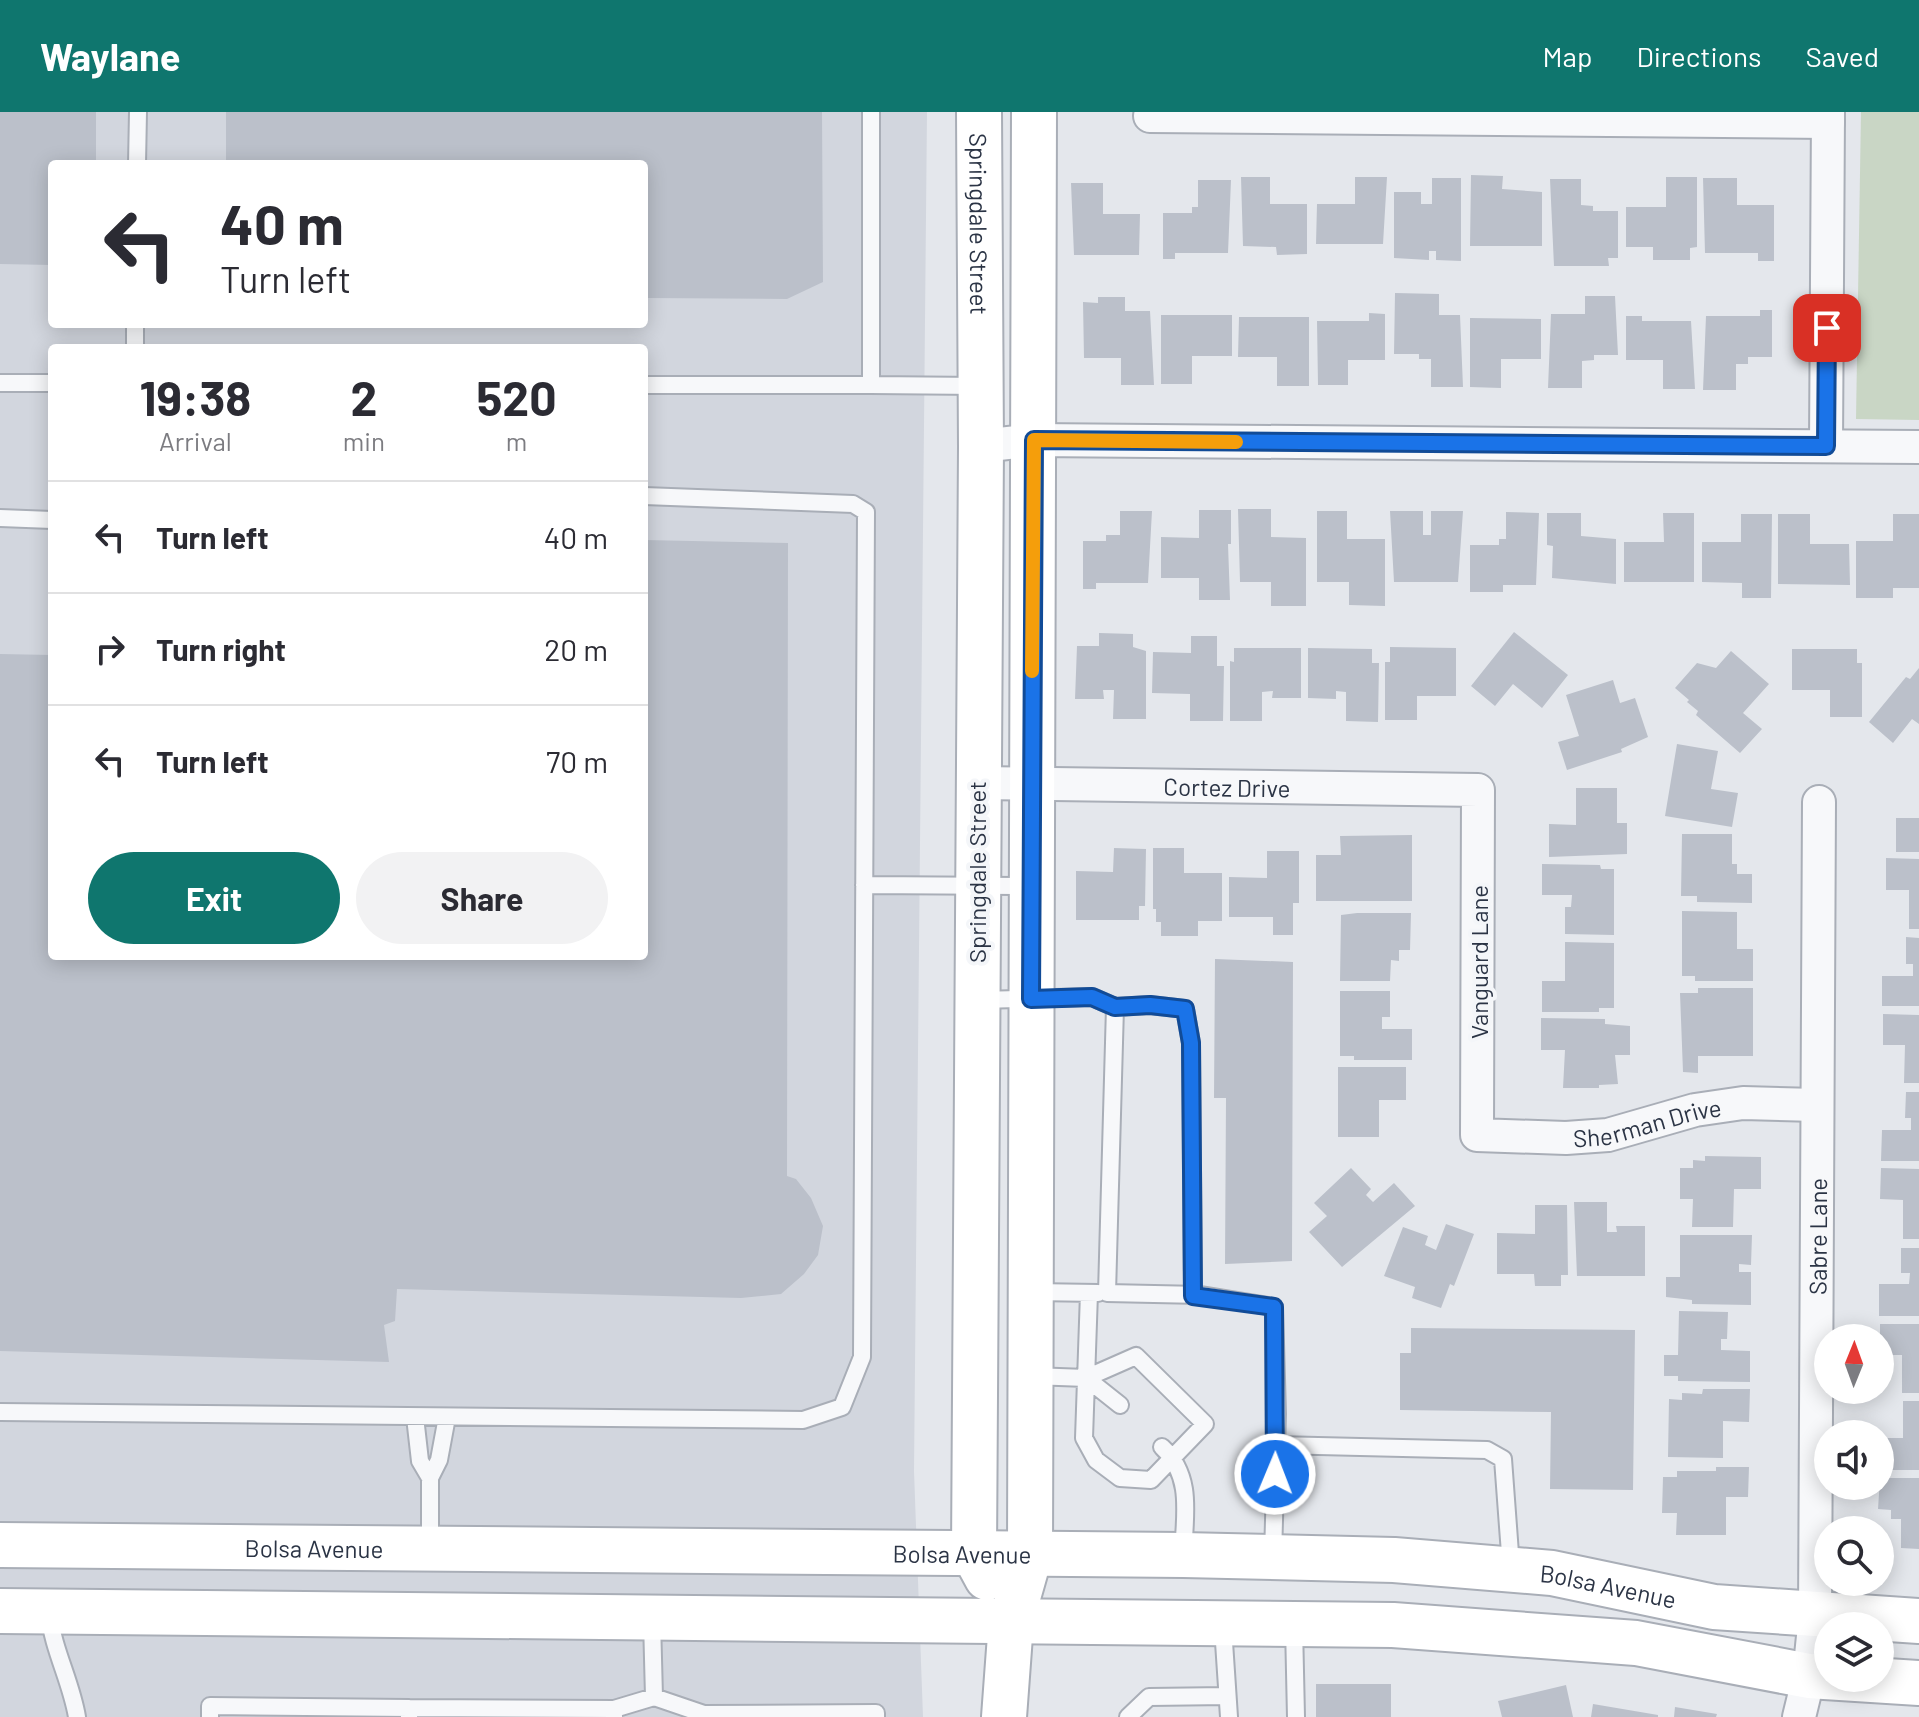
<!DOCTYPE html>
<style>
:root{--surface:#fff;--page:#f2f2f3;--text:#2b2b33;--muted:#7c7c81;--line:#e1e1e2;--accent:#0f766e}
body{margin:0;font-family:Barlow,sans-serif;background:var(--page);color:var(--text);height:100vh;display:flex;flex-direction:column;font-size:30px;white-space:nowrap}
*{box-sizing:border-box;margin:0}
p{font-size:26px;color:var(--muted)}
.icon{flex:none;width:44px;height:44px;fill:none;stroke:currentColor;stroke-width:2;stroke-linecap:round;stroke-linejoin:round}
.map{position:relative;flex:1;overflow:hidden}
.details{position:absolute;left:48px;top:232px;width:600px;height:616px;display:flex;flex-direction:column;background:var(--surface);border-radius:8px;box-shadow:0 4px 20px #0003}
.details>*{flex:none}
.banner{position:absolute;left:48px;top:48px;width:600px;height:168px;border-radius:8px;box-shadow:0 4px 20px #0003;background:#fff;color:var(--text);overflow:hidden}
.needle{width:52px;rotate:1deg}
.tools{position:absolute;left:1814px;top:1212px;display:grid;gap:16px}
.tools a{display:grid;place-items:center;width:80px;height:80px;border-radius:50%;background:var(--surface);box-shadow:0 4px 20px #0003;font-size:40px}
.pin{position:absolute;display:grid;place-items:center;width:68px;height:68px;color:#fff;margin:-34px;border-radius:16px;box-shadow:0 4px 12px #0006}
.me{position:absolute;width:88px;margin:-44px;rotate:1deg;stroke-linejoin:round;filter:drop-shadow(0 0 6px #0008)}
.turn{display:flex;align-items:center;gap:28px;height:168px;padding:0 40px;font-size:36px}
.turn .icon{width:104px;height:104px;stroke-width:2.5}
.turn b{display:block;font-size:56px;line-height:68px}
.eta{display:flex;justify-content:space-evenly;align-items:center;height:136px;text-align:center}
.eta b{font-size:48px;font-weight:700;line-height:56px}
.primary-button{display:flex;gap:16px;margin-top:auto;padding:16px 40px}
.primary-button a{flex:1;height:92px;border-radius:48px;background:var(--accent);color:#fff;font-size:32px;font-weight:700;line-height:92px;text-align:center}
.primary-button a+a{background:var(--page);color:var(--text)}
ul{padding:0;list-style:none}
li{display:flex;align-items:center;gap:24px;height:112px;padding:0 40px;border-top:2px solid var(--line)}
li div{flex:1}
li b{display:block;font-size:30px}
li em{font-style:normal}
header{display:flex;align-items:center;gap:48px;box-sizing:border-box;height:112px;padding:0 40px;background:var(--accent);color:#fff}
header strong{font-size:38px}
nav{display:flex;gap:44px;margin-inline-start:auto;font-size:28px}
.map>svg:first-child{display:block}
</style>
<header>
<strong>Waylane</strong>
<nav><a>Map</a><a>Directions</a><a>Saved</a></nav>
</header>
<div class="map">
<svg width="1919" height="1605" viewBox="0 0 1919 1605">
<rect width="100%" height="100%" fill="#e4e7ec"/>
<path fill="#d2d6de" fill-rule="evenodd" d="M0,0H927L914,1359L923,1605H0ZM52,52H644V212H52ZM52,236H644V844H52Z"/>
<path fill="#c9d6c5" d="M1861,0H1919V308L1856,307Z"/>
<path fill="#bbc0ca" d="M0,0H96V52H52V153L0,152Z
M226,0H822L823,170L787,187L646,186L644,52H226Z
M1471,63L1503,64L1502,77L1542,80V134H1470Z
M1241,65H1270V92H1307V142L1277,143L1276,135L1243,134Z
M1355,65H1387L1383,132H1316L1317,92H1355Z
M1666,65H1697V135L1690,136V148H1653V135H1626V95H1666Z
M1432,66H1461V149L1436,148V139H1429V148L1394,146V80H1421V92H1432Z
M1703,66H1737V93H1774V149H1758V141H1705Z
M1550,67H1581V93L1593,94V99H1618V146H1608L1609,154H1554Z
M1198,68H1231L1228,141H1175V147H1163V101H1192V95H1198Z
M1071,71H1103V102H1140L1139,143H1074Z
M1395,181L1439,182V203H1460L1463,275H1431V247H1419V242H1394Z
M1585,184H1615L1618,243H1594V248L1582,249V276H1548L1551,202H1585Z
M1098,185H1125V199H1150L1154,273H1121V246H1084L1083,190L1098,191Z
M1760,198H1772V245H1748V252H1736V278H1703L1706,204H1760Z
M1369,201L1385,202V248H1348V273H1318L1317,209H1369Z
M1161,203H1232V244H1192V272H1161Z
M1626,204H1642V209H1691L1695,277H1663V248H1626Z
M1239,205H1309V274H1277V245H1238Z
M1470,206L1541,207V247H1501V276L1470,275Z
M1238,397H1271V425L1306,426V494H1271V470H1240Z
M1199,398H1231V432H1228L1230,488H1199V466H1161V425L1199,426Z
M1120,399H1152L1148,471H1096V477H1083V429H1106V423H1120Z
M1317,399H1347V427H1385V494L1349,493V470H1317Z
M1390,399H1423V423H1431V399H1463L1458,470H1394Z
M1506,400L1539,401L1536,473H1503V480H1470V433H1499V427H1506Z
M1547,401H1581V424L1616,427V472L1552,466L1553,434L1547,433Z
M1663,401H1694V470H1624V430H1664Z
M1741,402H1772L1771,486H1742V471L1702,470V430H1741Z
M1778,402H1810V432H1849L1850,473L1778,472Z
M1893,402H1919V476H1893V486H1856V429H1893Z
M644,428L788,431L787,1064L796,1067L811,1086L823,1114L818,1143L804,1162L781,1182L741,1186L397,1177L395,1209L384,1213L389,1250L0,1239V542L52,543V844H644Z
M1514,520L1568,563L1542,596L1513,572L1495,594L1471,574Z
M1099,521L1133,522V535L1146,539V607H1113L1114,578H1103L1104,587H1075L1077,534H1099Z
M1191,524H1217V554H1224L1223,609H1190V582L1152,581L1153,540L1191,541Z
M1390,535L1456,536V584H1417V608H1385V550H1390Z
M1234,536H1301V586H1272L1273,579L1262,580V609H1230V549L1234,550Z
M1308,536L1372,537V551H1379L1378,610L1346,609V580L1336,579V587L1308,586Z
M1792,537H1857V551H1862V605H1830V578H1792Z
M1731,539L1769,572L1743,601L1762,617L1740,641L1696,603L1698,599L1687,590L1689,588L1675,576L1697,551L1716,556Z
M1919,556V612L1912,607L1893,631L1869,610L1906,565L1910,567Z
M1613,568L1620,591L1635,586L1648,625L1621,637L1622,640L1567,658L1558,630L1579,624L1566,583Z
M1677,632L1718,639L1711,677L1738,681L1732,715L1665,704Z
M1576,676H1617V711H1627V742L1549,745V712L1576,713Z
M1896,706H1919V740H1896Z
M1682,722H1732V752H1737V762H1752V791L1697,790V784H1681Z
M1412,723V789H1316V743H1341L1340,724Z
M1114,736L1146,737L1145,794H1139V808H1076V759L1113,760Z
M1153,736H1184V761H1222V809H1198V824H1161V810H1156V797H1153Z
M1267,739H1299V791H1293V823H1273V805H1229V765L1267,766Z
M1886,746L1919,747V817H1909V778H1886Z
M1542,752L1600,753L1601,757H1614V823L1565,822V795H1571L1572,783H1542Z
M1682,799L1737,800V837H1753V869H1695V864H1682Z
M1357,801H1411L1410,838H1399V849L1391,848L1390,869H1340L1341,803Z
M1906,825L1919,826V894H1882V864H1913V852H1906Z
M1565,830L1614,831V896H1599V900H1542V869H1565Z
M1215,847L1293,850L1292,1149L1225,1152L1226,986H1214Z
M1698,876H1753V944H1698V961L1683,960L1680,881H1698Z
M1340,879H1390V905H1382V917H1412V948H1354V944H1340Z
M1883,902L1919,903V971H1904L1905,933H1883Z
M1541,906L1605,907V912L1630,914V943H1615L1618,972L1599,973V976H1563L1565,938H1541Z
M1338,955H1406V988H1379V1025H1338Z
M1906,980H1919V1049H1881L1882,1018H1911V1006H1905Z
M1705,1044L1761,1045V1077H1734L1733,1115H1692L1693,1087H1680V1056H1693V1048L1705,1049Z
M1351,1056L1371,1077L1366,1083L1373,1090L1394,1071L1415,1094L1342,1155L1309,1120L1327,1104L1314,1091Z
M1881,1056L1919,1057V1127H1903V1088L1880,1087Z
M1574,1090H1607V1120H1617L1616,1114H1645V1164H1577Z
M1535,1093H1567L1568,1163H1561V1174H1535L1534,1162H1497V1121L1535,1122Z
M1446,1112L1474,1122L1454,1174L1450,1172L1441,1196L1412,1186L1415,1175L1384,1164L1403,1115L1428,1124L1425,1133L1436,1138Z
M1680,1123H1752L1751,1153L1739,1152V1160H1751V1193L1692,1192V1188L1666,1185V1165H1680Z
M1901,1136H1919V1204H1879V1172H1909L1910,1161H1901Z
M1679,1199L1728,1200L1727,1227H1721V1238L1750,1239V1270L1678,1269V1264H1664V1243H1678Z
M1880,1212H1919V1281H1902V1243H1880Z
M1411,1216L1635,1218L1633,1378L1550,1377L1551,1300L1400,1298V1241H1411Z
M1703,1277H1750L1749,1310L1723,1309V1346L1668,1345L1669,1287L1682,1288V1281L1702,1282Z
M1903,1289H1919V1358H1880V1326H1903Z
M1716,1355H1749L1748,1385H1726V1423H1676L1677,1401H1662L1663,1365H1677V1359H1716Z
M1880,1366H1919V1437L1901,1436V1407H1891V1398L1878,1397Z
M1316,1572H1391V1605H1316Z
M1566,1573L1573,1605H1502L1498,1589Z
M1593,1592L1658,1603V1605H1591Z
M1675,1595L1717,1602L1716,1605H1674Z"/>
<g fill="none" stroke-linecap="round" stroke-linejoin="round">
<defs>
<path id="lane" d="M871,0V273L980,274
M137,52L138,0
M135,236V212
M0,271H52
M644,273H871
M0,406L52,408
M864,773L1031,774
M980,888L1092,885L1115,895L1150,893L1185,897L1191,931L1193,1184
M1115,895L1107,1181L1201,1183L1274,1195L1277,1302L1273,1444
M1033,1180L1098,1181
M1032,1264L1086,1266L1136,1244L1205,1312L1151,1368L1120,1366L1096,1348L1084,1326L1089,1181
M1086,1266L1120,1293
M0,1300L803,1308L842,1295L862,1245L866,400L853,392L644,384
M415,1305L420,1349L430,1366
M1276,1333L1487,1338L1503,1347L1511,1455
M1162,1335C1193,1364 1185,1402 1183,1441
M430,1433V1366L439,1348L447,1305
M49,1501C53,1538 71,1569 77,1605
M652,1508L654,1585L704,1602
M1294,1514L1296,1605
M1223,1515L1229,1605
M614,1597L654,1585
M210,1605V1594L409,1596
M409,1605V1596L614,1597V1605
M704,1605V1602L876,1601V1605
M1128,1605L1149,1585L1227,1584"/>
<g id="street">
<path d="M1150,4L1828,10"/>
<path d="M981,334L1034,328L1919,335"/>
<path d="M1826,334L1828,0"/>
<path id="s1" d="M977,671L1478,678L1477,1023L1566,1026L1608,1023L1695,998L1743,991L1816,993"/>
<path id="s2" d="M1799,1605L1809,1564L1815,1504L1819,690"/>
</g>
<g id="secondary">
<path id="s3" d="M979,0L981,334L974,1442L987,1466"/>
<path id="s4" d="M0,1433L1183,1443L1394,1448L1552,1461L1714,1495L1919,1509"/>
<path d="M0,1499L1393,1513L1636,1531L1809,1564L1919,1571"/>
<path d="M1004,1605L1011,1510L1030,1443L1034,0"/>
</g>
</defs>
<use href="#lane" stroke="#a9aeb7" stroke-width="20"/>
<use href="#street" stroke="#a9aeb7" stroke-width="36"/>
<use href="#secondary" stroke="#a9aeb7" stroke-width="48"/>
<use href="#lane" stroke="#f7f8fa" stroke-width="16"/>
<use href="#street" stroke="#f7f8fa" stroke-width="32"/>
<use href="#secondary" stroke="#fff" stroke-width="44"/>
</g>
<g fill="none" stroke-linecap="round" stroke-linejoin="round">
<defs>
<path id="route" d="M1275,1362L1274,1195L1193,1184L1191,931L1185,897L1150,893L1115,895L1092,885L1031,887L1034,328L1826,334L1827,216"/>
</defs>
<use href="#route" stroke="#114b97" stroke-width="20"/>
<use href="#route" stroke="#1a73e8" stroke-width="14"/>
<path stroke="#f59e0b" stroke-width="14" d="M1032,559L1034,328L1236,330"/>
</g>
<g text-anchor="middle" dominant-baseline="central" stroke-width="8" stroke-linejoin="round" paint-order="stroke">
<g font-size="24" fill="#2b3445" stroke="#f4f6f9">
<text stroke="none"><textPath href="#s3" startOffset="112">Springdale Street</textPath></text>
<text stroke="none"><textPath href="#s1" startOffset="250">Cortez Drive</textPath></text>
<text transform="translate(976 760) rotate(-90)">Springdale Street</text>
<text transform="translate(1478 850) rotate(-90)">Vanguard Lane</text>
<text stroke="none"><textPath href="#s1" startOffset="1018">Sherman Drive</textPath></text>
<text stroke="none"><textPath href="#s2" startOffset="482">Sabre Lane</textPath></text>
<text stroke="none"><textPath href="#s4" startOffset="314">Bolsa Avenue</textPath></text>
<text stroke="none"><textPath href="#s4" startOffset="962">Bolsa Avenue</textPath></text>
<text stroke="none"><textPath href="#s4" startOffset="1610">Bolsa Avenue</textPath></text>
</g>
</g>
</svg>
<div class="tools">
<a><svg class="needle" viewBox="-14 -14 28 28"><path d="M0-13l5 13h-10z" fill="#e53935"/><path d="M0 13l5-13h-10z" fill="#7c7c81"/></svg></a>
<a><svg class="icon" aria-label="sound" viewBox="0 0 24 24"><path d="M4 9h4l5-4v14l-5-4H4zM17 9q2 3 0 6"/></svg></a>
<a><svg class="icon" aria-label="search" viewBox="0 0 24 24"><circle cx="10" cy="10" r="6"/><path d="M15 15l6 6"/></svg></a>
<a><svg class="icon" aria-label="layers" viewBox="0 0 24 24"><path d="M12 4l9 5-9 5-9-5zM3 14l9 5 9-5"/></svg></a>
</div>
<div class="pin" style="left:1827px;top:216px;background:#d93025"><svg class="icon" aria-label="arrive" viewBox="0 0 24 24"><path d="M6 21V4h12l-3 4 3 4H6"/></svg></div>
<svg class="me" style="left:1275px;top:1362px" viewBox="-20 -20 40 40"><circle r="17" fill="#1a73e8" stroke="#fff" stroke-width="3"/><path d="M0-11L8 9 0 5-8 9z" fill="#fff"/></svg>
<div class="banner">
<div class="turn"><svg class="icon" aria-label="left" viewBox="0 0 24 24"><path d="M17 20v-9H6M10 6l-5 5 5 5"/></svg><div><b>40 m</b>Turn left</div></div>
</div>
<section class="details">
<div class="eta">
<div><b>19:38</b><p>Arrival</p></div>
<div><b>2</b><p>min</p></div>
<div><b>520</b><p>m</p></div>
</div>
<ul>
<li><svg class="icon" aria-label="left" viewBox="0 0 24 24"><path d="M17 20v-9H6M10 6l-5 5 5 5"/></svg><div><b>Turn left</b></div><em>40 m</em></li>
<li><svg class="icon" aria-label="right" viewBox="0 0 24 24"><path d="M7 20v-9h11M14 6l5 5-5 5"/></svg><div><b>Turn right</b></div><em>20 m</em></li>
<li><svg class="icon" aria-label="left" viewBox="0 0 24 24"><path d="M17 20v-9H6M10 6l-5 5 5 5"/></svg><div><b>Turn left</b></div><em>70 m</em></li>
</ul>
<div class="primary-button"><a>Exit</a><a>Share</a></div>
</section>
</div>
